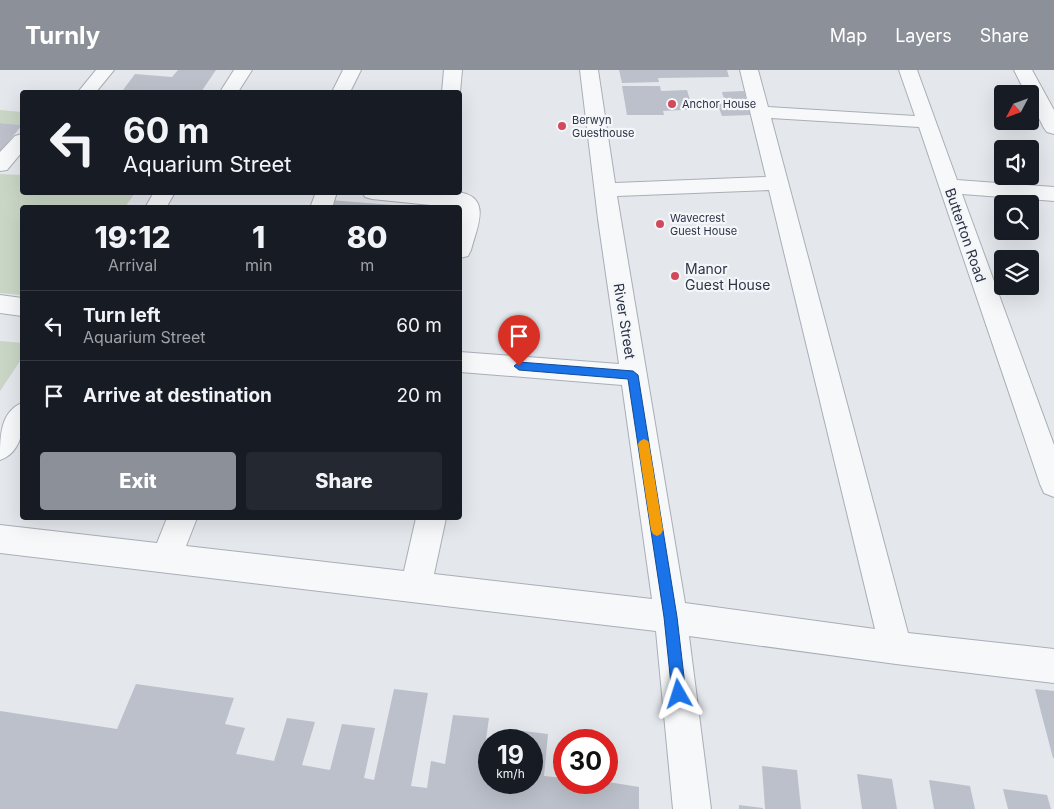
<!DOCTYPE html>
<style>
:root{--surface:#171b24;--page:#242831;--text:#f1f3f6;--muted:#9ea1a6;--line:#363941;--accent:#8c9099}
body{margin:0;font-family:Inter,sans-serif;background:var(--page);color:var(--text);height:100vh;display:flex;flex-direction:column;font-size:19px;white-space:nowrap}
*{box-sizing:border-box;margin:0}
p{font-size:16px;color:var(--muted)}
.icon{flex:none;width:28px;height:28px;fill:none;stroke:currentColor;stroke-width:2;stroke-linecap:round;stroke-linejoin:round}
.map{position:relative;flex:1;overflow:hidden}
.drawer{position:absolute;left:20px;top:135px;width:442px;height:315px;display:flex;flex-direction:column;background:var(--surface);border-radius:5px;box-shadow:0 5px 20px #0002}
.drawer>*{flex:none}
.banner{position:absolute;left:20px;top:20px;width:442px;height:105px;border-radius:5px;box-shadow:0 5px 20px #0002;background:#171b24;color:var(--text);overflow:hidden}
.needle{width:32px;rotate:229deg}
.controls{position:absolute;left:994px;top:15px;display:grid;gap:10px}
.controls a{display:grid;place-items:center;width:45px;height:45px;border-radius:5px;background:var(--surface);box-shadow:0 5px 20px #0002;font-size:25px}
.speed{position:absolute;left:478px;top:659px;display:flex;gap:10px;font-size:25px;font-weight:700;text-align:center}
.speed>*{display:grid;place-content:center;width:65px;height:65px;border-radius:50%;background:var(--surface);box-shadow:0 5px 20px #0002;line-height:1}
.speed small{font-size:12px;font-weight:400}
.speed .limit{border:8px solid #d22;background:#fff;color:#111}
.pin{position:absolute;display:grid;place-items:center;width:42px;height:42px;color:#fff;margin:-51px -21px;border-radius:50% 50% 50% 0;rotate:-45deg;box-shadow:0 0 5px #0007}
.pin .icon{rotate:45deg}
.me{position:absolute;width:55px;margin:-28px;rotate:354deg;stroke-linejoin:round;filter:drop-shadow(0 0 4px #0008)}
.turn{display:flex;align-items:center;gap:18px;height:105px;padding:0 20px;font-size:22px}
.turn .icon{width:65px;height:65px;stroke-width:2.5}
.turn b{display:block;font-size:35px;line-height:42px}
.eta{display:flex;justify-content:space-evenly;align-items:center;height:85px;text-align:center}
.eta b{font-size:30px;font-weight:800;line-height:35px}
.primary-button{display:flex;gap:10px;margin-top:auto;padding:10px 20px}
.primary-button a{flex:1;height:58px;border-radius:5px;background:var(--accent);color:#fff;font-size:20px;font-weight:800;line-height:58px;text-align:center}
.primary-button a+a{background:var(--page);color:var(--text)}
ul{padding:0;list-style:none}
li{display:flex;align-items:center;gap:15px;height:70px;padding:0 20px;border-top:1px solid var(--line)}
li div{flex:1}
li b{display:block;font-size:19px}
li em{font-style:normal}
header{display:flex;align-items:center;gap:30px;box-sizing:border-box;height:70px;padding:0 25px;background:var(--accent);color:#fff}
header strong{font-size:24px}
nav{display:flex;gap:28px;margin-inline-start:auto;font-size:18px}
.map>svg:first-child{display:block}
</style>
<header>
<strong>Turnly</strong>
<nav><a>Map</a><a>Layers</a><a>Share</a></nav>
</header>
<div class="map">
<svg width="1054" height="739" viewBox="0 0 1054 739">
<rect width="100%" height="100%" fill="#e4e7ec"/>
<path fill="#c9d6c5" d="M0,40L22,42V55L0,53Z
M0,104L22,105V122L135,123L125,137L22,138V225L0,223Z
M0,271L22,273V288L0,321Z"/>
<path fill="#bbc0ca" d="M178,0H216L201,22L123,20L135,4L172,7Z
M619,0H727L729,7L658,8L659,12L622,13Z
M622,16H660L661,21L687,20L690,30L747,31L751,45L722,46L719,38L663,41L664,45H627Z
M744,21L746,29H724L722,22Z
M0,53L22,55L0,82Z
M329,130L406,136V138H326Z
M136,614L234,628L225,654L245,658L236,684L243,685L274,691L287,648L315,652L302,695L330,700L342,654L375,658L364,708L374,710L394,619L428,623L411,716L427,718L431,691L445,694L453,645L489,648L482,698L489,699V712H531V670H515L516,660L548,664L544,706L564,708V712H608L639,717V739H0V641L117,659Z
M1035,619L1054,621V688H1053Z
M606,670L609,671L608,712H606Z
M762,696L797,700L801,739H765Z
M857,704L892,709L897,739H862Z
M929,710L970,716L975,739H934Z
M1003,719L1047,725L1051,739H1008Z
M739,735L763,738V739H739Z"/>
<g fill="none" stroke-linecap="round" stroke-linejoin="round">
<defs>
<path id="minor" d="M96,0H114L96,22H78Z
M234,0H252L238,22H220Z
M343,0H361L350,22H332Z
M444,0H462L460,22H442Z
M580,0H598L615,113L766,107L740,0H758L768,37L915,46L899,0H917L957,110L1054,117V131L962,124L1054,375V427L1044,423L1040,414L919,57L771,48L908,563L1054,579V613L896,594L689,566L711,739H673L656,561L0,483V455L157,473L167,448H197L186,476L404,501L416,448H446L434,504L652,529L622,315L460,302V282L619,294L598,149ZM769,120L875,559L685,533L617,126Z
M1014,0H1032L1054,40V64L1047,62L1044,58L1030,31V24H1026Z
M22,64V82L7,100L0,101V82L15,66Z
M154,122H175L166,138H145Z
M316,122H337L332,138H310Z
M362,122H457C493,126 477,157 471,180L468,186L460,188V138L372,129L365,127Z
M0,225L22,228V246L0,243Z
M22,333C25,354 23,382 0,390C0,367 0,342 22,333Z"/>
</defs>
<use href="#minor" stroke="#a9aeb7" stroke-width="2"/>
<use href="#minor" fill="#f7f8fa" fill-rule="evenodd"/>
</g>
<path fill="#1a73e8" stroke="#114b97" d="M519,292L633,301L638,305L677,547L686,624L684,629L679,631L674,629L672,624L664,547L628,309L519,300L514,296Z"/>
<path fill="#f59e0b" d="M644,369L648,371L649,374L663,460L661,464L657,466L653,464L651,460L638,374L640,371Z"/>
<g fill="#d1495b" stroke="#f4f6f9" stroke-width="2">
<circle cx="672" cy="34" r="5"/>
<circle cx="562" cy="56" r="5"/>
<circle cx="660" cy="154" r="5"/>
<circle cx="675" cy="206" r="5"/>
</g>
<g text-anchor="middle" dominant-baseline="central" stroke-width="4.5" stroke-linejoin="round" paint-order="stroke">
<g font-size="11" fill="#2b3445" stroke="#f4f6f9" text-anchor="start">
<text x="682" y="34">Anchor House</text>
<text x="572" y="50">Berwyn<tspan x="572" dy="13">Guesthouse</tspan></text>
<text x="670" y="148">Wavecrest<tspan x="670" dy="13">Guest House</tspan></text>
</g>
<g font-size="14" fill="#2b3445" stroke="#f4f6f9">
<text transform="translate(966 165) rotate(71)">Butterton Road</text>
<text transform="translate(625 251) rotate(81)">River Street</text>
</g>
<g font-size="14" fill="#2b3445" stroke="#f4f6f9" text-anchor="start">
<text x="685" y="198">Manor<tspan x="685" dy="16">Guest House</tspan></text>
</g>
</g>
</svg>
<div class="controls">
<a><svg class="needle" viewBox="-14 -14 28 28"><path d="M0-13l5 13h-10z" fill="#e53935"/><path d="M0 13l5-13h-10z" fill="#9ea1a6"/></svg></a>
<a><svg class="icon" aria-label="sound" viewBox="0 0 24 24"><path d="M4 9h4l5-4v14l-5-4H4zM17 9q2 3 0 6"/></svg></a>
<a><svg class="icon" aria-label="search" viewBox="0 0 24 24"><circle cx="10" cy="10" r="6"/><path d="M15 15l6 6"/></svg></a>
<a><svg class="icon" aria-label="layers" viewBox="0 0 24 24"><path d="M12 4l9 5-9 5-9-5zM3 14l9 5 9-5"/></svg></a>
</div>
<div class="speed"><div>19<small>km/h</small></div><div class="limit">30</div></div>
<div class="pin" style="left:519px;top:296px;background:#d93025"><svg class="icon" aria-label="arrive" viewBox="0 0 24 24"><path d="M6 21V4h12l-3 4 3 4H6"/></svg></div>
<svg class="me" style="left:679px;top:624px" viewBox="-20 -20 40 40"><path d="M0-17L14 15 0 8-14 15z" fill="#1a73e8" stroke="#fff" stroke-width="4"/></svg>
<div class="banner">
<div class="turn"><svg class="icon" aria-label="left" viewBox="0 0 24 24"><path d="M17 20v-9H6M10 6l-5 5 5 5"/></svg><div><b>60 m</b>Aquarium Street</div></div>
</div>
<section class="drawer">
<div class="eta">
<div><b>19:12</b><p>Arrival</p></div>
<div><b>1</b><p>min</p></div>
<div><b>80</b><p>m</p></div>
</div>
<ul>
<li><svg class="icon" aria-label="left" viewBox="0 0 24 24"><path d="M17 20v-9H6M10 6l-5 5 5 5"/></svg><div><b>Turn left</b><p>Aquarium Street</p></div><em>60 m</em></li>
<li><svg class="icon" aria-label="arrive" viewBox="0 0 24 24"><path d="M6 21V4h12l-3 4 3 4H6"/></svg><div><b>Arrive at destination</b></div><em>20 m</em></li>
</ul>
<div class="primary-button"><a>Exit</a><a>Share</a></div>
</section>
</div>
